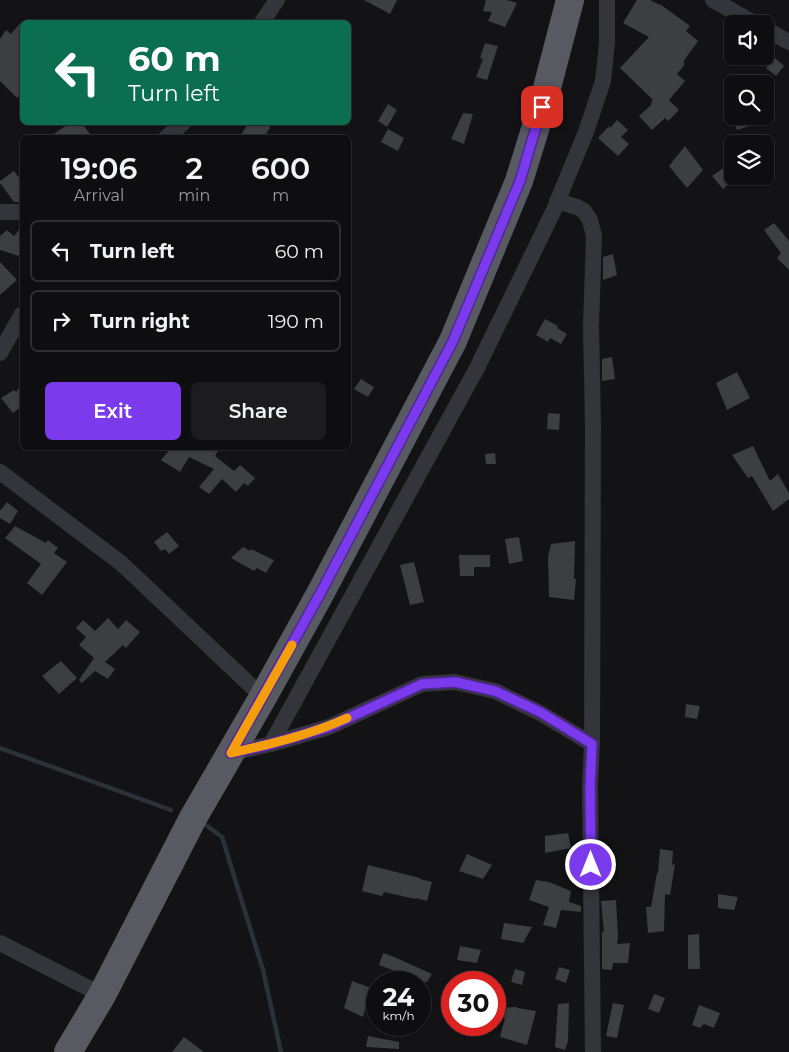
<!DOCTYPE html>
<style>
:root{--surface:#0e0e10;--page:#1c1c1e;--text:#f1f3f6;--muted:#9b9c9f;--line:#2e2e30;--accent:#7c3aed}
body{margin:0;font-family:Montserrat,sans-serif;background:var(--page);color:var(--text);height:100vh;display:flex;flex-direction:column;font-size:19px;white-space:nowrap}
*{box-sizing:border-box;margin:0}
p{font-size:16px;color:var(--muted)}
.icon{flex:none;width:28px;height:28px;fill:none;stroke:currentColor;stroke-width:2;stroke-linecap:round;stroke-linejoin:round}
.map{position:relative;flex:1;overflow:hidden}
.panel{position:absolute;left:20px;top:135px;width:331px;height:315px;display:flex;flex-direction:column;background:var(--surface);border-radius:8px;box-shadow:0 1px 4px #0004,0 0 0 1px var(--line)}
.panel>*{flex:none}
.hud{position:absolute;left:20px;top:20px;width:331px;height:105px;border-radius:8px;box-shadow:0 1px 4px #0004,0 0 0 1px var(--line);background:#0b6e4f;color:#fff;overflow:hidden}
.fabs{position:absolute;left:724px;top:15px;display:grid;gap:10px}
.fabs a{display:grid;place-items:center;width:50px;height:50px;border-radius:8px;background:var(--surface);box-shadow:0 1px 4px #0004,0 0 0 1px var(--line);font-size:25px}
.speed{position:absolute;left:366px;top:971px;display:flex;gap:10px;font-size:25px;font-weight:700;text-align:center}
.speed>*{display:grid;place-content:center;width:65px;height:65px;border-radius:50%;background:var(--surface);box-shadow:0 1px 4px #0004,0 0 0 1px var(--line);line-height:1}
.speed small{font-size:12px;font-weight:400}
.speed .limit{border:8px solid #d22;background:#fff;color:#111}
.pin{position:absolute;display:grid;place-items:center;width:42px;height:42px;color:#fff;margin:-21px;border-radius:10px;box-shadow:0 2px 8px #0006}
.me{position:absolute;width:55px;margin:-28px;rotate:0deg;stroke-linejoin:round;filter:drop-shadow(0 0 4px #0008)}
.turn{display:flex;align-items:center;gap:18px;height:105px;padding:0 25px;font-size:22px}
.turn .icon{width:65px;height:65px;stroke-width:2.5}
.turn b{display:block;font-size:35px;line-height:42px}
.eta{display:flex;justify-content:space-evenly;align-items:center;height:85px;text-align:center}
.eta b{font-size:30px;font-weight:600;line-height:35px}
.action{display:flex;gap:10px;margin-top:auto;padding:10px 25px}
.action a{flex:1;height:58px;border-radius:8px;background:var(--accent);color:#fff;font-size:20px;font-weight:600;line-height:58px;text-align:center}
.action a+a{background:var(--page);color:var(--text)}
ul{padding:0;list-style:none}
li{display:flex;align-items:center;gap:15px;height:62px;margin:0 10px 8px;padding:0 15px;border:2px solid var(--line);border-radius:8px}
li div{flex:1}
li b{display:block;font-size:19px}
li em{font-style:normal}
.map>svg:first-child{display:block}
</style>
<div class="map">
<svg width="789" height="1052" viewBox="0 0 789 1052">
<rect width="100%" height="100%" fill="#131315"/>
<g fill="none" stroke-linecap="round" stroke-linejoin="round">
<path stroke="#293139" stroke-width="4.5" d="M0,748L171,810
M203,823L222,837L263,970L281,1052"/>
</g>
<path fill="#3d3e42" d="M364,0H397L390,14Z
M486,0H507L517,3L505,27L488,21L492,12L483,11Z
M637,0H650L660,5V4L690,26L686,31L698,41L683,62L685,64L677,74L685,81L669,100L679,110L668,121L665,118L652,130L639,116L652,104L651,102L653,100L620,68L649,37L623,23Z
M22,21V93L17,98L0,81V39L6,30L11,34Z
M485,43L498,46L487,80L476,77L483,59L480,58Z
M774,57L784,66L776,76L766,68Z
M388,104L397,110L387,127L378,121Z
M463,113L473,114L464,144L451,139Z
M731,116H745L749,126L737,130Z
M617,120L628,130L621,137L629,144L618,156L598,138L609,126L610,128Z
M71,122H81L93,138H48Z
M249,122H273L264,138H239Z
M388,129L404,138L398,151L381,142Z
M685,146L703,170L687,188L669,166Z
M732,162V181L723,189L712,176Z
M14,171L22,182V202H14L0,183V181Z
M774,223L789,241V270L777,258L781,253L764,230Z
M22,226V257L0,250V236L7,230L14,236Z
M613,254L617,275L603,280V257Z
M0,262L17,280L0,295Z
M545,319L558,326L557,328L567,334L561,344L550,338L548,342L536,335Z
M612,357L615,379L602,381V359Z
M737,372L750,398L727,410L716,383Z
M361,379L374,387L368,397L354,389Z
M22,385V406L13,413L1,398L14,390L16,392Z
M548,413L560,414L559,430L547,429Z
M753,446L770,481L778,474L789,493V499L773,511L752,476L748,478L732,455Z
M171,448H220L215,456L234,471L240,465L255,478L248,486L244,483L236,492L222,479L209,494L199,487L214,469L189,457L180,472L161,460Z
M495,453L496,464H486L485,454Z
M7,502L18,511L10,524L0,518V511Z
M15,526L46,543L48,540L58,548L54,553L67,562L42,595L27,583L41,564L5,538Z
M167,532L179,546L169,554L165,549L161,551L154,542Z
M519,537L523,561L509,564L505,539Z
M575,541L574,579H576L574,600L549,597L548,557L551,544Z
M243,547L250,551L251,549L274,560L266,573L257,568L254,571L231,558Z
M459,555H490V567H474V576H460Z
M414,562L424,602L410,605L400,565Z
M108,618L118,629L126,620L140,632L126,648L123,645L105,662L115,669L108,679L95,671L82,683L79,680L94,658L79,645L86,637L76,628L83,620L95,631Z
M61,661L77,678L59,694L42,676Z
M686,704L700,706L697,719L685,717Z
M568,833L571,848L545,853V836Z
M660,849L673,851L672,865L675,864L670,895L665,894L664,931L648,933L646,907H651L657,873H658Z
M467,854L492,865L483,879L459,871Z
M368,865L420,878V879L432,882L427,901L416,898L415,899L384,892L382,896L362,891Z
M536,880L549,882L571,891L569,902L581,906V912L561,910L556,928L543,925L549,907L529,900Z
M718,894L738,897L734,910L718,908Z
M616,900L618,935L617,944L630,943L628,963H613L612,970L602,969V931L604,932L601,901Z
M504,923L532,927L523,943L501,939Z
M699,934L700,969H688V935Z
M460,946L481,950L477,963L457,960Z
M383,953L394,957L432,974L427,982H405L408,976L379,965Z
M559,967L570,970L566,983L555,979Z
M515,969L525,972L522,985L511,982Z
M352,981L371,988L363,1017L344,1008Z
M654,994L665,998L659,1013L648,1009Z
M569,1003L568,1041L565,1050L555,1047L558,1004Z
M613,1003L624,1005L617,1038L606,1036Z
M699,1005L720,1013L714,1028L704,1024L700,1028L692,1025Z
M517,1007V1008L536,1011L527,1045L500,1037L505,1018L495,1015V1008Z
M368,1036L399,1042V1049L366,1047Z
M184,1037L204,1052H172Z"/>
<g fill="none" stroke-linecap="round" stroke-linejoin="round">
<path stroke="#34353a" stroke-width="16" d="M713,0L756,24
M262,22L277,0
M765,29L789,42
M166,138L184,122
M557,201L577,207L584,211L590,220L594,236L591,326L593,424L592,744
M0,212H22
M0,353L22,314
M0,472L121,563L263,697
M271,744L477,368L553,212L586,132L603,81L607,42V0
M231,753L271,744L329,727L422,684L455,682L495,691L540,713L592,744L590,787L593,1052
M0,943L102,995"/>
<path stroke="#585a62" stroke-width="28" d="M68,1052L102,995L193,818L263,697L320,594L453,341L519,181L542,107L570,0"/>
</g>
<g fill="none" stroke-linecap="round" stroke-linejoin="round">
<defs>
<path id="route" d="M542,107L520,181L453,341L320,594L231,753L271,744L329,727L422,684L455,682L495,691L540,712L592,744L590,787L591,865"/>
</defs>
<use href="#route" stroke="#51269a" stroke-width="12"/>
<use href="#route" stroke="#7c3aed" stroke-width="9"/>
<path stroke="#f59e0b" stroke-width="9" d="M292,645L231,753C270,744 310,735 347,718"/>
</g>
</svg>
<div class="fabs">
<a><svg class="icon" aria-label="sound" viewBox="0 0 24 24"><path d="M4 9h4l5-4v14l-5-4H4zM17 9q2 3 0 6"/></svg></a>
<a><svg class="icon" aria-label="search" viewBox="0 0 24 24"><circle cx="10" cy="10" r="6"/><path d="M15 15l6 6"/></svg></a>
<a><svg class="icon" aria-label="layers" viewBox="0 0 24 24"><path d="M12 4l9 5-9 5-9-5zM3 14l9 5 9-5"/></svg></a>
</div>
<div class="speed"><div>24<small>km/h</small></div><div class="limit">30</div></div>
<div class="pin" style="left:542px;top:107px;background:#d93025"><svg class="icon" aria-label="arrive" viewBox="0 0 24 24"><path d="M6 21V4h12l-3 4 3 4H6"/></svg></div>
<svg class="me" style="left:591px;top:865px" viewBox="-20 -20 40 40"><circle r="17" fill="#7c3aed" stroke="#fff" stroke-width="3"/><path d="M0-11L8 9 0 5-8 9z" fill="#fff"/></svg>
<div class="hud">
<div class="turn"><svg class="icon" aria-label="left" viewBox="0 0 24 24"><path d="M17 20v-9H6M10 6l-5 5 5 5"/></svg><div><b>60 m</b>Turn left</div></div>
</div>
<section class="panel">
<div class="eta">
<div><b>19:06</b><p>Arrival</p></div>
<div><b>2</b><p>min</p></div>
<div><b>600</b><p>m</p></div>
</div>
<ul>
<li><svg class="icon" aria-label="left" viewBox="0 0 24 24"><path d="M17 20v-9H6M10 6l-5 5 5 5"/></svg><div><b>Turn left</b></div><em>60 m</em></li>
<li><svg class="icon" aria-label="right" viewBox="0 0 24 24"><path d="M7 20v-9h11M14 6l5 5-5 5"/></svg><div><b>Turn right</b></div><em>190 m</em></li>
</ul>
<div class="action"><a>Exit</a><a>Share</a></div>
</section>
</div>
